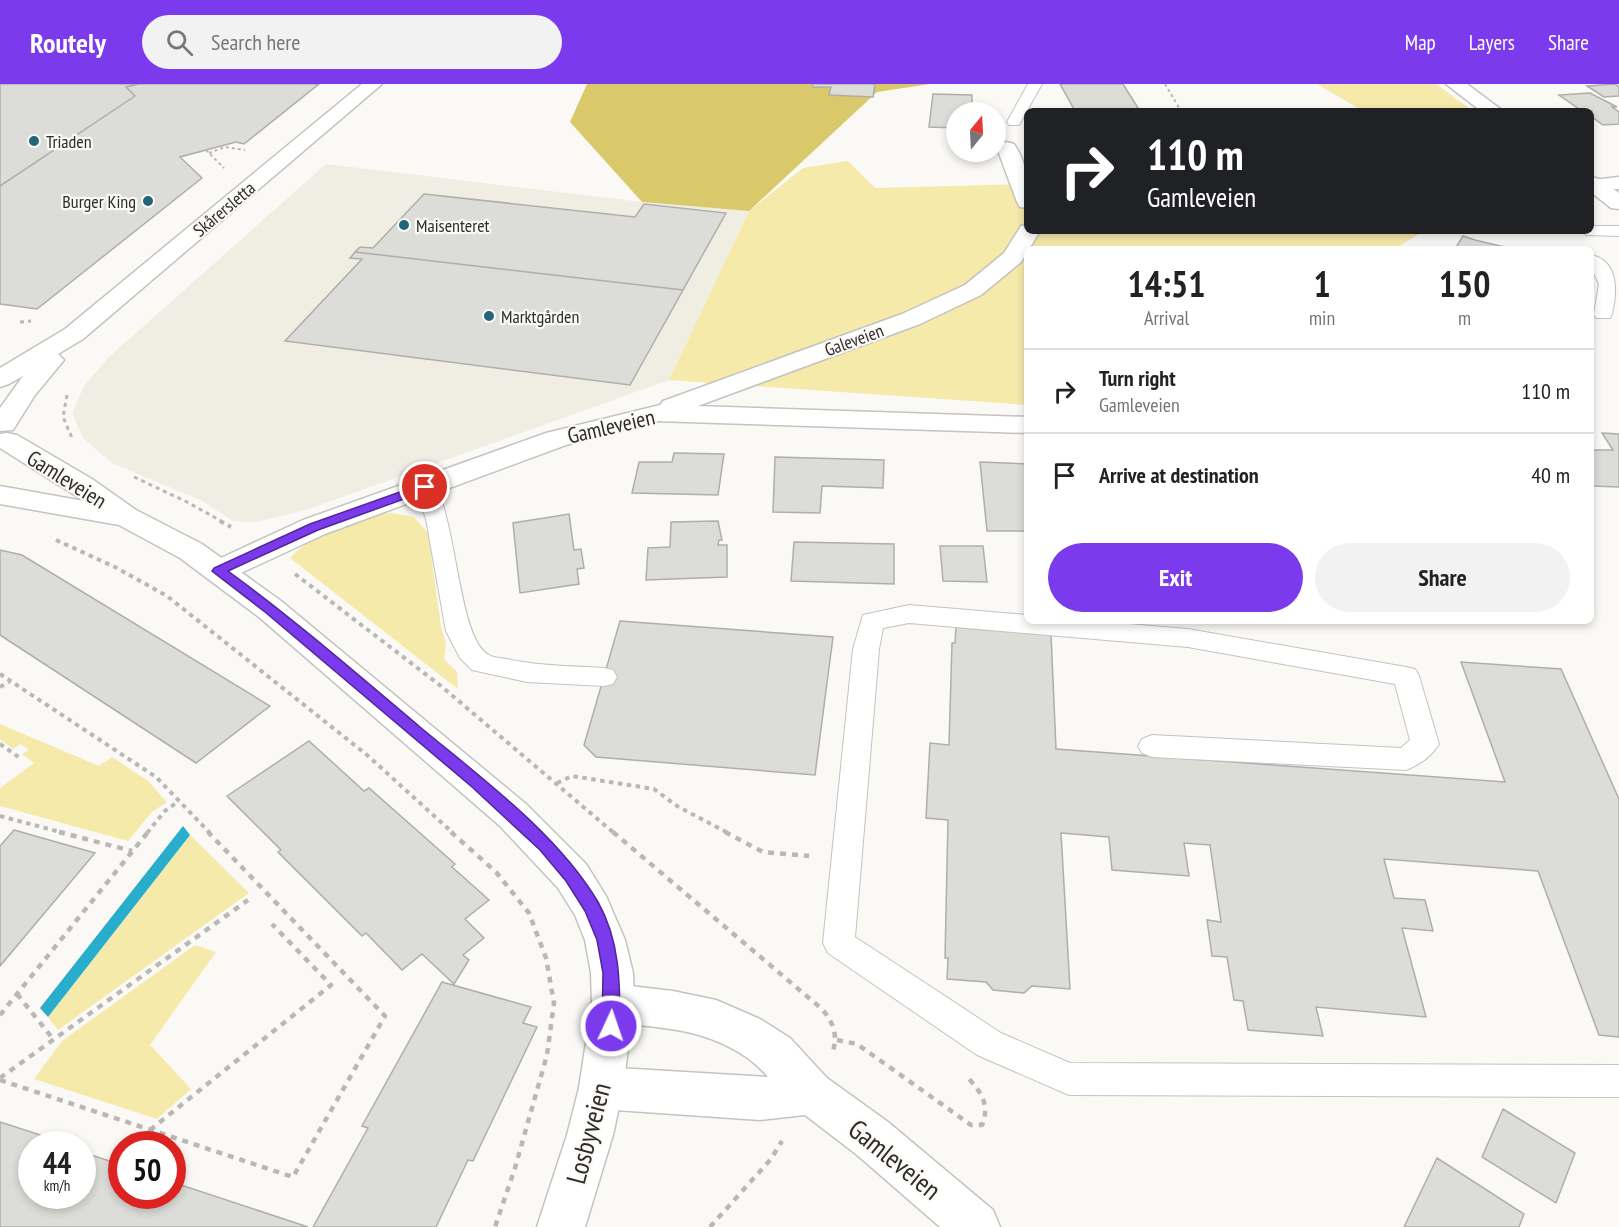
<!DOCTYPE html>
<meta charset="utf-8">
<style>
:root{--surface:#fff;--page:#f2f2f2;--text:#222;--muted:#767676;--line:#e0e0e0;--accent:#7c3aed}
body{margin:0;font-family:"PT Sans Narrow",sans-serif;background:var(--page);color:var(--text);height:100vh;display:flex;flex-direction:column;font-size:22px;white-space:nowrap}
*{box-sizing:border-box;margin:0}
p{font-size:20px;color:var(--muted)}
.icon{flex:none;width:33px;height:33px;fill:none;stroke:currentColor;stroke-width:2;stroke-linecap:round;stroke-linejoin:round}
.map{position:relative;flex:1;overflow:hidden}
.side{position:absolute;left:1024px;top:162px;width:570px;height:378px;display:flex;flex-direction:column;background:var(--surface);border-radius:9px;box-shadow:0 3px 9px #0003}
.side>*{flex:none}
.hud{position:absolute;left:1024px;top:24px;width:570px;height:126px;border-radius:9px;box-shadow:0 3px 9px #0003;background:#202124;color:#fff;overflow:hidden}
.needle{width:39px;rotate:18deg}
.buttons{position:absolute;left:946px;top:18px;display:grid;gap:12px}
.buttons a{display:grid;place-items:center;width:60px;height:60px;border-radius:50%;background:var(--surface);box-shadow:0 3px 9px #0003;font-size:30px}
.speed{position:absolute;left:18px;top:1047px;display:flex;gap:12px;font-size:30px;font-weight:700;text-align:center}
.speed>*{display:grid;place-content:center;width:78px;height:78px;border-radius:50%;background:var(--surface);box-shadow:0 3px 9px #0003;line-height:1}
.speed small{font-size:15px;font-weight:400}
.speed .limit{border:9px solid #d22;background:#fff;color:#111}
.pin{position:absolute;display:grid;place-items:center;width:51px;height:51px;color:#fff;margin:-26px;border:3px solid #fff;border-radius:50%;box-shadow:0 2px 6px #0007}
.me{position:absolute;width:66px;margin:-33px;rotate:3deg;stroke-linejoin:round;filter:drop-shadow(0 0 4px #0008)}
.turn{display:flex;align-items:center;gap:21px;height:126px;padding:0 24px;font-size:27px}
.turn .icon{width:78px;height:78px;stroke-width:2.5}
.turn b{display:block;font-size:42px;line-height:51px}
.eta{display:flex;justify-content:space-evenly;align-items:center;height:102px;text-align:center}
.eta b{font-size:36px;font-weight:600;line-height:42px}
.primary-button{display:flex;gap:12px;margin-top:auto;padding:12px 24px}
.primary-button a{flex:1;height:69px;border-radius:36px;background:var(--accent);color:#fff;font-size:24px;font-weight:600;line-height:69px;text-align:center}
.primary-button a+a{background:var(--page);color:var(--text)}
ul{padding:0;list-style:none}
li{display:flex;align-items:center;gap:18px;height:84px;padding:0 24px;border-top:2px solid var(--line)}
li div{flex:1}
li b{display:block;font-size:22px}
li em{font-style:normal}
header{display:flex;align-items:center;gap:36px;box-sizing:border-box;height:84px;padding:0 30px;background:var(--accent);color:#fff}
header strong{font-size:28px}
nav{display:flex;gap:33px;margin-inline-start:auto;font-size:21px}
.search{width:420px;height:54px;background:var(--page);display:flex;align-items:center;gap:15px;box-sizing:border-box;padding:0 21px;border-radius:33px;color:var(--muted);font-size:22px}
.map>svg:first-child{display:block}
</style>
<header>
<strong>Routely</strong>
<div class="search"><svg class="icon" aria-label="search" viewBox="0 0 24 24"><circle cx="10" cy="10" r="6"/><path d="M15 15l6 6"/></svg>Search here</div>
<nav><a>Map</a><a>Layers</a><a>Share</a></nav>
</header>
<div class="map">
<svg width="1619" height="1143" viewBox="0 0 1619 1143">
<rect width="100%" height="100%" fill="#faf9f5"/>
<path fill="#f0eee3" d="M326,80L642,118L749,127L669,296L306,426L256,438L233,437L202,417L112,379L83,354L72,329L84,302L109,273Z"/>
<path fill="#f5eaaa" d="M1317,0H1436L1473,27H1363Z
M848,77L875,104L1027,100L1028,147H1424L1394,165H1028L1027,321L669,296L749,127L803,84Z
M391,429L414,433L428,449L441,542L446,560L444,575L457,588L458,605L290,474C309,452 362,430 391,429Z
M0,640L99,682L112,673L148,697L167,718L152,728L128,757L0,722V704L34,679L22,670L29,666L21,660L13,665L0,655Z
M190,751L249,809L58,946L48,933Z
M195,861L216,868L150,961L191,1005L157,1035L34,995L62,957Z"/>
<path fill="#dac96b" d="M587,0H930L877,8L749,127L642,118L570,38Z"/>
<path fill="#28adcd" d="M183,742L190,751L48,933L40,924Z"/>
<path fill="#dcdcd8" stroke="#afaeaa" stroke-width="1.5" d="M0,0H139L126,3L135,12L0,102Z
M139,0H319L244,60L236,58L180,73L202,94L37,225L0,220V102L135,12L126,3Z
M813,0H875L873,13L829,11L831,3H813Z
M1060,0H1123L1140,27H1075Z
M1615,0L1619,3V12L1604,13L1587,2Z
M1590,9L1617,23H1612L1619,28V40L1603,41L1592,33V27H1582L1559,11Z
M933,10L972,11V23H977V27L972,28H978H957V44L929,43Z
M424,110L635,133L644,120L726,129L683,206L355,168L360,163L373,164Z
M1463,152L1475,156L1513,165H1455Z
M355,168L683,206L630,301L285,257L362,175L350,174Z
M1602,349L1619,350V403L1592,402V366H1613Z
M674,369L724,370L718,411L632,409L639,378H672Z
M775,373L884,376L883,404L822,402L820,429L773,428Z
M980,378L1028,380V447H987Z
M569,430L574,466L581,465L584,484L577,485L579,500L520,509L513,439Z
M718,437L722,456H719L718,461H727V493L646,496L648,464L670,463L671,438Z
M794,458L894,460V500L791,497Z
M940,462H983L987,498L943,497Z
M0,466L22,471L270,622L196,679L0,551Z
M620,537L833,553L815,691L596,673L584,661Z
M991,540L1051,550L1056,665L1505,698L1461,578L1561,585L1619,715V953L1599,951L1538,787L1384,775L1394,814L1425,816L1433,847L1402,844L1426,933L1316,923L1323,952L1248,946L1243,917L1234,916L1227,873L1212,872L1207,836L1221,838L1210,761L1184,759L1189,792L1112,786L1109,753L1061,749L1070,905L1032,902L1024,909L993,906L986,898L947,895L948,874H945L948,736L926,734L930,659L949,661L952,559H955L956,543L985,546Z
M309,657L364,707L369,704L455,780L452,783L489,816L465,835L484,854L463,871L469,876L454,900L422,870L402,886L366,849L362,852L278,768L281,766L227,712Z
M14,746L95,769L0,882V762Z
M442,898L531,923L523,939L537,943L473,1077L468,1076L436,1143H313L368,1044L362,1042Z
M1503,1025L1575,1069L1556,1119L1482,1073Z
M0,1038L68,1060H32V1112H82V1065L90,1068L88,1070L122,1081V1112H172V1098L308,1143H0Z
M1437,1074L1524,1130L1519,1143H1404Z"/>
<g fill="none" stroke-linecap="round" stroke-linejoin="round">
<defs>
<path id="service" d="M1028,0H1042L1019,41H1009L1007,38Z
M1592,142H1619V152L1586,151L1583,147H1592Z
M1592,171C1619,178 1617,208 1612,230L1610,234H1596L1594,230L1599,200L1592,185Z
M425,396L433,398C457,434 458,556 489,571C494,574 502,574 507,575C539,582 572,582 604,584L613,586L617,593L613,600L604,602L527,598L472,586L460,574L446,547L426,435L414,403L417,398Z
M909,521L1028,531V537H1093L1188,545L1406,583L1415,585L1419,592L1439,660C1432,672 1419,681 1406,686L1152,673L1142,669L1138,662L1142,655L1152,651L1401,664L1410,656L1395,600L1188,563L909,539L883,544L879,565L855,853L1001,949L1070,979L1619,981V1013L1069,1011L977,971L828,869L823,859L853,565L863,531Z"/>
<path id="minor" d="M1007,58L1014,60C1028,80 1028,101 1028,124L1020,123L1017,118L997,64L1000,60Z
M1619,93V105L1592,106V96Z
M1028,141V147H1040L1021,178L981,211L920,240L698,322L1028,333V349L656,337L566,361L325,450L230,494L219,497L208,494L204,487L208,480L303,436L546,349L660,321L663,317L902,230L965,201L1004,169L1021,142Z"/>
<path id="tertiary" d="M362,0H382L83,255L58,270L64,276L35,311L13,346L0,347V324L23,292L9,300L0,303V284L65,245Z
M1446,0H1467L1503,27H1481Z
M1592,93L1599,95L1619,109V125L1611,124L1592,109Z
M613,900L673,907L716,916L760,935L790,954L827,994L888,1038L993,1126L1000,1143H940L856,1070L805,1031L760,1036L601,1025L585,1019L579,1004L585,989L601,983L768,993C745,965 706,950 671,945C646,941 621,941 598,933L592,919L598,905Z"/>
<path id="secondary" d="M7,349L17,351L92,395L136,426L202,460L281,517L526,720L586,780L606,812L625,856L633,889L634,919L623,1004L613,1051L585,1143H537L567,1051L579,1004L592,919L591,889L585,856L575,831L558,804L500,742L259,533L180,474L119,441L0,420V402L84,417L0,364V350Z"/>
</defs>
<use href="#service" stroke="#c3c3bf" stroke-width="2"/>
<use href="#minor" stroke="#c3c3bf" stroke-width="3"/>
<use href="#tertiary" stroke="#c3c3bf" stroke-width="3"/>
<use href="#secondary" stroke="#c3c3bf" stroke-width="3"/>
<path stroke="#b9b8b5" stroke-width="2" stroke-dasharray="3 3" stroke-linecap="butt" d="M1165,0L1181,27
M206,66L224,84
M209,69L225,63L245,66"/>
<path stroke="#b9b8b5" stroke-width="3" stroke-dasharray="4 4" stroke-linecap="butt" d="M20,238L31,237
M67,311L63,333L72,354
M134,393L187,418L223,438"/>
<path stroke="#b9b8b5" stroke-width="4" stroke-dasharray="4.5 4.5" stroke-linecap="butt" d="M220,437L231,443
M56,456L115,483L167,512L367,671L453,749
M295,490L441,602L614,749
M0,590L156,693L210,749
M0,603L10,597
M0,660L20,674
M557,699L572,692L654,705L677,722L728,749
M0,732L64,749
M147,749L165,727L179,717"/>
<path stroke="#b9b8b5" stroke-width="4.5" stroke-dasharray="6 6" stroke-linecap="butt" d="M59,748L132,767
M451,748L496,788L529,829L546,874L554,919L547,971L515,1084L495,1143
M613,748L822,925C833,938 838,950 833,967
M725,748L763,768L809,772
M17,910L54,956
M0,931L148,748
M837,956L857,960L971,1041H982C990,1022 982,1009 969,995
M0,994L248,816
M0,996L293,1093L385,932L208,748
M150,1046L331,901L272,840
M710,1143L771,1075L782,1057"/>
<use href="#service" fill="#fff" fill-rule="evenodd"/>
<use href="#minor" fill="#fff" fill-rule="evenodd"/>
<use href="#tertiary" fill="#fff" fill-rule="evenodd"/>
<use href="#secondary" fill="#fff" fill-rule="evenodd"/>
</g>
<path fill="#7c3aed" stroke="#51269a" stroke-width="1.5" d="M425,399L429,400V406L318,446L228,487C295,536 357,590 420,643C480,693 558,750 598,818C620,857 620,899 620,942L617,948L611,950L605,948L602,942L603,889L597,856L585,827L566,797L540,766L472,703L265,528L212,487L214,484L310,440Z"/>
<g fill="#226577" stroke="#faf9f5" stroke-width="2">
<circle cx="34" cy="57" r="6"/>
<circle cx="148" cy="117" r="6"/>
<circle cx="404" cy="141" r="6"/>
<circle cx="489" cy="232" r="6"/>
</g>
<g text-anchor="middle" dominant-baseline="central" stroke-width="4.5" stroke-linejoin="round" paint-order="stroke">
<g font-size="18" fill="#2d2c2b" stroke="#faf9f5" text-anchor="start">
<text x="46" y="57">Triaden</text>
<text x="136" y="117" text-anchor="end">Burger King</text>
<text x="416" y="141">Maisenteret</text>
<text x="501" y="232">Marktgården</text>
</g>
<g font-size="18" fill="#2d2c2b" stroke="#faf9f5">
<text transform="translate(224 125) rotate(-40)">Skårersletta</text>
<text transform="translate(854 256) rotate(-20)">Galeveien</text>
</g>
<g font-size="22" fill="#2d2c2b" stroke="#faf9f5">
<text transform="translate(611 342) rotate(-13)">Gamleveien</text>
<text transform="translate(67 395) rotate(32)">Gamleveien</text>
</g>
<g font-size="27" fill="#2d2c2b" stroke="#faf9f5">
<text transform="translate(588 1049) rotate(-75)">Losbyveien</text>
<text transform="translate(895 1075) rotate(39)">Gamleveien</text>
</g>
</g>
</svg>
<div class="buttons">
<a><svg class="needle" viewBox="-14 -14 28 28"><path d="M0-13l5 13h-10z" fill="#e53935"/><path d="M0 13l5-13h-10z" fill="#767676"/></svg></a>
</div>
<div class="speed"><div>44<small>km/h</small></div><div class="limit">50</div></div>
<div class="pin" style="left:425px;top:403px;background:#d93025"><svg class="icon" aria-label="arrive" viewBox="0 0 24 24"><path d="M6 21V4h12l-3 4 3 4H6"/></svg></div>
<svg class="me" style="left:611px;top:942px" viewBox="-20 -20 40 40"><circle r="17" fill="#7c3aed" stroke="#fff" stroke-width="3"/><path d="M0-11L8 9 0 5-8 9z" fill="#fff"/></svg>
<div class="hud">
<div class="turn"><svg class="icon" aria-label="right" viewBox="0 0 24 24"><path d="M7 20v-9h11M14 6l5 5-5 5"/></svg><div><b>110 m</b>Gamleveien</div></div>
</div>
<section class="side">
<div class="eta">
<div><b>14:51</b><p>Arrival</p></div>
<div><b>1</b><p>min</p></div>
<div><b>150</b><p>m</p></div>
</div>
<ul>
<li><svg class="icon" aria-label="right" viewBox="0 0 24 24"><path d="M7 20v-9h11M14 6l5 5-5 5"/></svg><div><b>Turn right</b><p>Gamleveien</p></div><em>110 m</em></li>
<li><svg class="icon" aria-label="arrive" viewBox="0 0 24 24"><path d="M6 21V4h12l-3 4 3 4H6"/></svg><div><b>Arrive at destination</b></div><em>40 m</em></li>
</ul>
<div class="primary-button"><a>Exit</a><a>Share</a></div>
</section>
</div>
